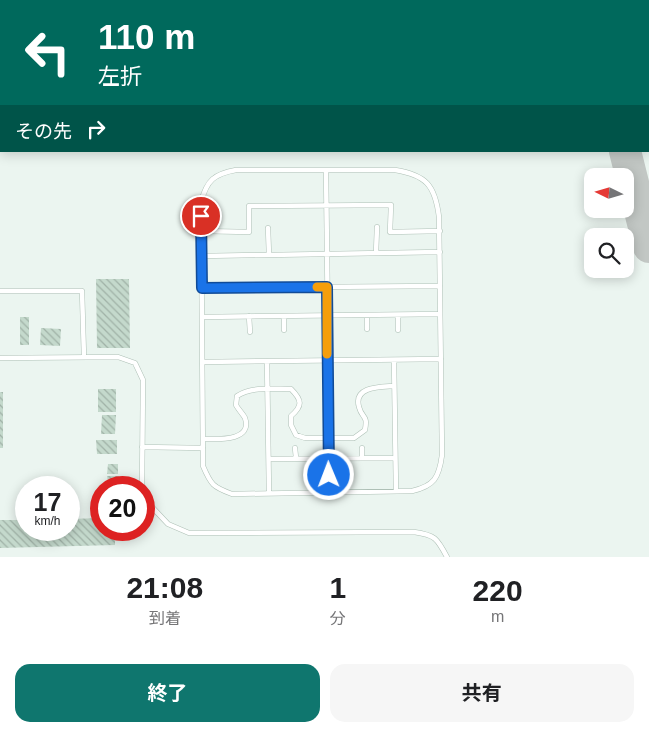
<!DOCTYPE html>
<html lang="ja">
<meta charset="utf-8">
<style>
:root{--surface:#fff;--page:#f6f6f6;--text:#202124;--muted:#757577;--accent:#0f766e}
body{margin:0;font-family:Arial,"Noto Sans JP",sans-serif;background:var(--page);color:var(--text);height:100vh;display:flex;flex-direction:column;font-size:19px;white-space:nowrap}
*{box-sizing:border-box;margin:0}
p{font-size:16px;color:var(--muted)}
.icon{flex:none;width:28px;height:28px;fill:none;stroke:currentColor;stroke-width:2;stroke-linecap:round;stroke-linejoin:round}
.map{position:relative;height:557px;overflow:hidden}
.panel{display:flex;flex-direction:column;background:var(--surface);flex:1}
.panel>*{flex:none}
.banner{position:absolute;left:0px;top:0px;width:650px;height:152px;box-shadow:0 2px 12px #0003;background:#00695c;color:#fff;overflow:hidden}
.needle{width:32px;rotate:275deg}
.buttons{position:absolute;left:584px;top:168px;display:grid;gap:10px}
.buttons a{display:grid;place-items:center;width:50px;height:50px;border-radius:10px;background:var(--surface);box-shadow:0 2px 12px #0003;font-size:25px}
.speed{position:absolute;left:15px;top:476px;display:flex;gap:10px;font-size:25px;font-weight:700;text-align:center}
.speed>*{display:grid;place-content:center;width:65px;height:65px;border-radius:50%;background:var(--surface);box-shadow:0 2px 12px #0003;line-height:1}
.speed small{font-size:12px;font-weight:400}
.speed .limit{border:8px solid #d22;background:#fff;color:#111}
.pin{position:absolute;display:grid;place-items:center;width:42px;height:42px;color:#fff;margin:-21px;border:2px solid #fff;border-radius:50%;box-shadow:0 1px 5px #0007}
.me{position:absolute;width:55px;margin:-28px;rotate:359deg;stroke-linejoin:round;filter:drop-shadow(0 0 4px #0008)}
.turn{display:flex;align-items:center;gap:18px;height:105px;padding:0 15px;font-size:22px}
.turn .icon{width:65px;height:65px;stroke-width:2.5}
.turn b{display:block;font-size:35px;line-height:42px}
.then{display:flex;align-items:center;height:48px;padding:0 15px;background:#0003;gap:10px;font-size:19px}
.eta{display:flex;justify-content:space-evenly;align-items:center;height:85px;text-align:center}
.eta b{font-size:30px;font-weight:700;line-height:35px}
.action{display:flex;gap:10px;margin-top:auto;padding:10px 15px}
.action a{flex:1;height:58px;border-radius:15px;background:var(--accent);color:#fff;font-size:20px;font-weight:700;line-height:58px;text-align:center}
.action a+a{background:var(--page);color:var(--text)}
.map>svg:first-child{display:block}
</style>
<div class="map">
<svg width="649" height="557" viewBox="0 0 649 557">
<defs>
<pattern id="building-back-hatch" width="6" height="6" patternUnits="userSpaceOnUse" patternTransform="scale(1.25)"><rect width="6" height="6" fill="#c4d9cc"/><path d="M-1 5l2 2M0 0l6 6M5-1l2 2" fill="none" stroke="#a0b2a7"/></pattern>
</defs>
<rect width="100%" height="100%" fill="#ebf5f0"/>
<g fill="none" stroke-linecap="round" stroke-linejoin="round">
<path stroke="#c2c7c4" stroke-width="32" d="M588,0L589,1
M625,151L649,247"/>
</g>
<path fill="url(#building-back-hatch)" d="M96,279H129L130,348H97Z
M20,317H29V345H20Z
M41,328L61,329L60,346L40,345Z
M98,389H116V412H98Z
M0,392H3V448H0Z
M102,415H116L115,434H101Z
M96,440H117V454H97Z
M108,464H118V474H107Z
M107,476H119V482H108Z
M101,518V530H115V545L0,548V520H26V530H69V519Z"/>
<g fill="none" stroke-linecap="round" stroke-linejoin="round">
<defs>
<path id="service" d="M236,170H395C426,175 435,185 439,217L442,455C439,478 434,486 412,491L232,494C213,487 211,485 203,466L201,202C207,180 214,174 236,170Z
M326,170L330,492
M268,228L269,255
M201,231L249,232V206L391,205L390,232L440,231
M376,253L377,227
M202,256L440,252
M202,288L440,286
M0,291H82L84,357
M367,315V329
M398,315V330
M249,316L250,332
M203,317L440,314
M284,330V316
M0,358L118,357L135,363L143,380L142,488
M394,360L396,491
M267,361L269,493
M203,362L441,359
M203,439C216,439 253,442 245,418C243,414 238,409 236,405L237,396C252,386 274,389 291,389C302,400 303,406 291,416V425L296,435L305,438H354L365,430C368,414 362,419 359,407C353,386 381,387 394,386
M142,447L203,448
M295,448L296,458
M362,448V458
M269,459L395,458
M144,491L152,507L168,524L189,533L414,532C435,535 437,538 447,557"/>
</defs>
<use href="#service" stroke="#aec0b6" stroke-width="5.5"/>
<use href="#service" stroke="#fff" stroke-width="4.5"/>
</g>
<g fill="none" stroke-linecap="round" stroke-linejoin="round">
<defs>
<path id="route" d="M201,216L202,288L327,287L329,475"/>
</defs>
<use href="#route" stroke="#114b97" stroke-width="12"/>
<use href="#route" stroke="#1a73e8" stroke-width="9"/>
<path stroke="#f59e0b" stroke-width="9" d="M317,287H327V354"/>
</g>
</svg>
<div class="buttons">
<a><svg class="needle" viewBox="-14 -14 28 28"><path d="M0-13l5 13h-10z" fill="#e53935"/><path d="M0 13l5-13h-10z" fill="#757577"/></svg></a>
<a><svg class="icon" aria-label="search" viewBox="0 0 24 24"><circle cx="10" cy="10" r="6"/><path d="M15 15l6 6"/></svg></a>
</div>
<div class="speed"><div>17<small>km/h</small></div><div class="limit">20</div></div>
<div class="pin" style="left:201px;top:216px;background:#d93025"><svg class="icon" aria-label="arrive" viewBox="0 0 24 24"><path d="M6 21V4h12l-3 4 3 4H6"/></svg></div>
<svg class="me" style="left:329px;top:475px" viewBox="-20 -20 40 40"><circle r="17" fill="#1a73e8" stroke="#fff" stroke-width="3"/><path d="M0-11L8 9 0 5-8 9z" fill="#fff"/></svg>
<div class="banner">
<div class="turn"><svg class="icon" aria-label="left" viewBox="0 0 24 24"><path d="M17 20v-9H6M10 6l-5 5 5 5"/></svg><div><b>110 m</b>左折</div></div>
<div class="then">その先<svg class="icon" aria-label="right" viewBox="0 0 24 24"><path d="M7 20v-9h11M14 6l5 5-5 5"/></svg></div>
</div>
</div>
<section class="panel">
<div class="eta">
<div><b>21:08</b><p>到着</p></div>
<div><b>1</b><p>分</p></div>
<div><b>220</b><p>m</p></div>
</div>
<div class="action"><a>終了</a><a>共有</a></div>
</section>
